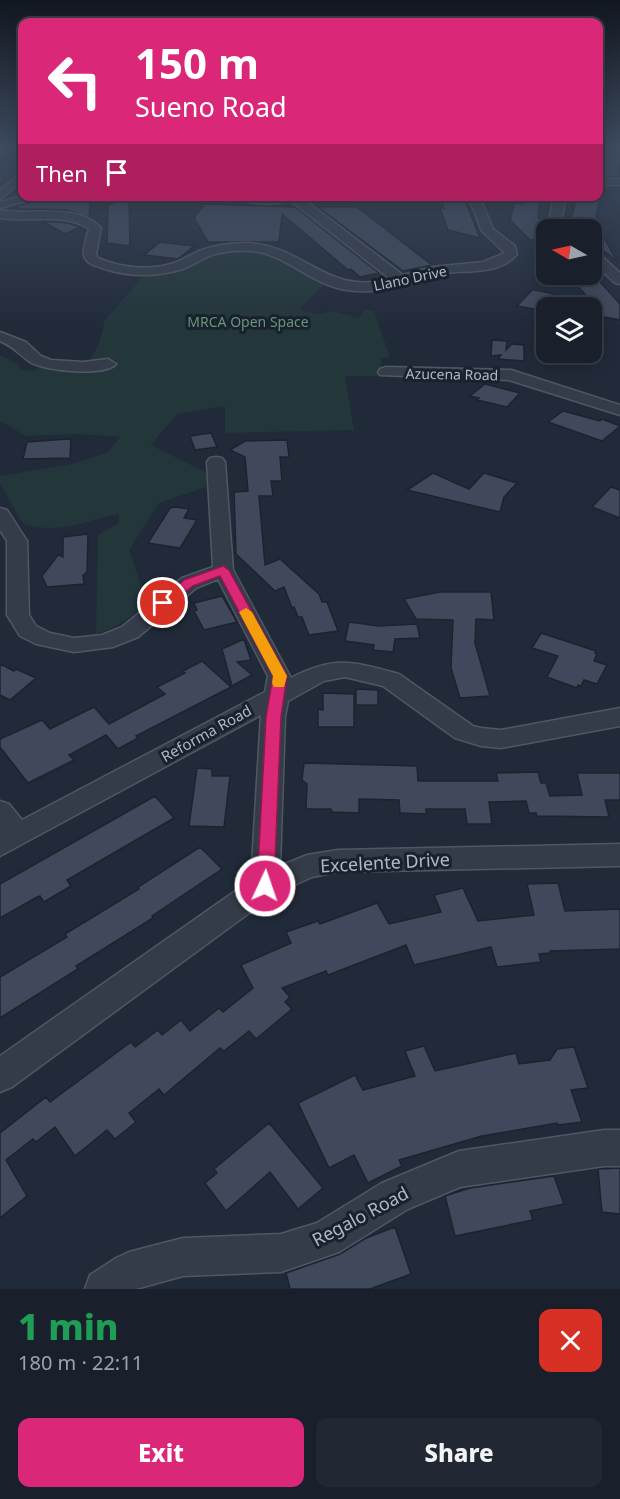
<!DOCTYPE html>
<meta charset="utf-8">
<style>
:root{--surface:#19202b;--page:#222833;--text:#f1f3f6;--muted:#9fa3a9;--line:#373e47;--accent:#db2777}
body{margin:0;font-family:"Noto Sans",sans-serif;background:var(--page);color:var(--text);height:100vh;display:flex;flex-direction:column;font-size:22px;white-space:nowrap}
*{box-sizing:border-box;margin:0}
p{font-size:20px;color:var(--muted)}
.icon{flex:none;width:33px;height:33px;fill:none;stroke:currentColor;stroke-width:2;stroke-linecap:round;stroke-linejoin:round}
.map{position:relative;height:1289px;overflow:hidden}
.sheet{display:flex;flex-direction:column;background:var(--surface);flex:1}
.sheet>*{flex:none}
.hud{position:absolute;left:18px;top:18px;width:585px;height:183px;border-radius:12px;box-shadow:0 3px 15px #0003,0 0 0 2px var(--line);background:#db2777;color:#fff;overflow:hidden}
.needle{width:39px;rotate:279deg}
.buttons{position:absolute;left:536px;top:219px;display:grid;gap:12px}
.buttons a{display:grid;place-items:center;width:66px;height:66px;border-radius:12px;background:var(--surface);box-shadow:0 3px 15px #0003,0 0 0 2px var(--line);font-size:30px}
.pin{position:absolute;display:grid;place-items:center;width:51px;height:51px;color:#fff;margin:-26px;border:3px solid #fff;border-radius:50%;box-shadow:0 2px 6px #0007}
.me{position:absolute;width:66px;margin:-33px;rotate:3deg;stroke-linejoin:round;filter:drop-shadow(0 0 4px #0008)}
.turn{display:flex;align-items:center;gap:21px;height:126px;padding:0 18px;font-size:27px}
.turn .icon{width:78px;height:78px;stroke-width:2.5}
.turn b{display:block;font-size:42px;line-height:51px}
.then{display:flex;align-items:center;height:57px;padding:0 18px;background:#0003;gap:12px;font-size:22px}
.round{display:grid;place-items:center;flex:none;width:63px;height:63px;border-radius:12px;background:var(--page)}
.overview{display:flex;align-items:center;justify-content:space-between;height:102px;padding:0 18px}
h1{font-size:36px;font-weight:800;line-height:45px;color:#1e9e55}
.cta{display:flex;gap:12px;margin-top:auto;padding:12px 18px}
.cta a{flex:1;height:69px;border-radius:12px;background:var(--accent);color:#fff;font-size:24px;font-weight:800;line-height:69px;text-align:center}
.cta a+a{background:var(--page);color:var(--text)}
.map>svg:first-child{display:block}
</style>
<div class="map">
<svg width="620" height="1289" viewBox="0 0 620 1289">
<rect width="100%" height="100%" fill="#212a39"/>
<path fill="#23363a" d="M252,250L269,253L324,285L299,309L315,314L334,311L359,318L364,310L374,311L390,357L381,359L382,376H345L354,430L225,433V406L177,414L151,445L211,475L206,487L159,503L129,550L147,604C131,617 116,628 96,634L98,535L119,523L118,514C83,521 60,535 23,524L0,484V476L76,463L108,452L120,437L78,434L26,436L0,421V355L18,365L21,370L34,371L45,366L78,371L116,365V360L88,364L100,341L105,320L145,274L180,270L224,252Z"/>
<path fill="#40495b" stroke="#1c2330" stroke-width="1.5" d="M600,148H618L620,158L618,177H605Z
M58,196H91L89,217L67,210L21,209L15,206Z
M526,196H540L538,218H546V239L530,240L510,220L514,203L524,204Z
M581,196H600L595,222L617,261L591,241V230H576L570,223L576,200L580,201Z
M129,198L130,246L107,243L108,205Z
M440,198H464L480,238L448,230L440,208H444Z
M205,204L295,207L379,273L360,277L351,269L348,270L282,214L279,242H208L194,218Z
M318,207H357L432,265L403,271Z
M42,221L68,223L80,227L65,234Z
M160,242L194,246L178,259L144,255Z
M573,274H593L620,304V320L600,316L595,310L597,306L574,283H578Z
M532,290H535L554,294L540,310L517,306Z
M492,340L507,341L506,350L512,344L524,345V361L498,359L501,355L491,356Z
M485,384L520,393L507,407L477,400L479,398L470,396Z
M563,411L600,421L602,419L620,426L602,441L548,422Z
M211,433L217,447L195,450L190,436Z
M68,439L71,440L70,458L23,459L27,442Z
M287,440L289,457H280L282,481H271L273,496H259L265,565L280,559L319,594L322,602H327L338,631L309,635L302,617H298L294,607L292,608L284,587L275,591L236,554L234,492L248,491L245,457L230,450L245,441Z
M433,473L469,489L484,473L517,483L504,497L500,512L407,490Z
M611,487L620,490V518L592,507Z
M175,507L189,509L184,518L197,520L180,548L148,543L170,508Z
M88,534L87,572L83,575L84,584L47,587L42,576L58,555L63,557V537Z
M440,592H491L494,620L476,619L475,643L490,696L460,698L451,668L453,620L416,619L404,599Z
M222,596L237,622L204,630L194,611L197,610L194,603Z
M349,622L379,626L417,624L420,638L395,639L393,652L373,650L374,645L345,641Z
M541,633L596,651L595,653L597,654L594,661L607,665L597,684L584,680L581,686L578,685L577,688L547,677L558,656L532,648Z
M244,639L251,660L237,662L252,675L232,686L222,649Z
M202,661L231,687L136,736L138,738L118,749L106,735L69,755L74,760L28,783L0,747V739L42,720L50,729L94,707L109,724L165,694L157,687L185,673L183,671Z
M0,664L14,671L16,669L36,678L10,700L0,695Z
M356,689L378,690V705H356Z
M323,693L354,694V727H318V709L323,710Z
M304,763L417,766L418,781H498L496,773L538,772L541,783H546L550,796L582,795L577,773H620V800H605L609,817L537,816L536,813H529L526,801L489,802L492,824H467L465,809H426V814L400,813L399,800L359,799V813L332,812L331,809H306L307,784L302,780Z
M197,768L212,769V776H230L224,827L189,826Z
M155,796L174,818L67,880L71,886L44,902L40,896L37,897L0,918V884Z
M200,847L222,869L152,916L153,918L76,966L78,969L0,1018V977L67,937L65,934L139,889L138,887Z
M558,883L565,911L620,909V949L550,951L551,953L539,954L541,962L497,967L491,947L414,965L406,945L328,975L326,971L282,988L290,997L285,1002L292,1009L256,1039L249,1031L224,1051L220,1048L164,1095L159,1089L129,1113L136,1122L115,1139L107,1130L75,1156L55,1127L36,1142L33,1139L6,1160L27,1196L0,1218V1133L46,1097L50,1102L131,1042L135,1047L158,1030L162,1035L181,1020L190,1031L219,1008L223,1012L253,988L241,965L291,943L286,932L318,921L320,924L377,903L389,924L441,912L434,895L463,888L478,921L534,915L527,884Z
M424,1046L435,1071L516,1053L519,1064L550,1060L557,1049L574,1047L588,1088L571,1090L582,1122L558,1125L557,1123L482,1136L399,1160L402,1166L368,1183L354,1155L329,1168L298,1103L355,1075L363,1090L415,1076L405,1051Z
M269,1123L323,1188L298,1209L270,1172L226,1211L205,1183L217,1173L214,1169Z
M620,1168V1214L602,1212L598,1169Z
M554,1176L564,1204L530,1211L533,1220L455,1236L445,1196L470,1188Z
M395,1227L411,1274L370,1289H290L286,1273L340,1254L366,1238Z"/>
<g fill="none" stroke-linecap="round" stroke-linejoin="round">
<defs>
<path id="minor" d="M22,173V181L0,199V190Z
M598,179H620V185H598Z
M22,196H43L0,208V202Z
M218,196H303L302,198L403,275L432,267L483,262L505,253L482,231L468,196H479L493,229L515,246L517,254C498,277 462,269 436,274C425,276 415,281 406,284C384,292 357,294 334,287C305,278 283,254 252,251C237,250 221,251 207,257C199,261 191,266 183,269C156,277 128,277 102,268C95,266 87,264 84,256C82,249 87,237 89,229C65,212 28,223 0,218V210C30,216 78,202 101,228L96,254L98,258C121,268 150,271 174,263C183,260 190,255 199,251C214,245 232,243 248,243C305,246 327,296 390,279L291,201L267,204L223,199Z
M554,196H566L561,221L570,230H556L549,222Z
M591,250L596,251L620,273V284L615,283L591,261Z
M0,332L26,342L41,356L51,360L83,362L108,359L116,364C105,377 44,371 30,362C18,354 16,348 0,341Z
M386,367L511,370L620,405V415L509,380L380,375L378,372L380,369Z
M216,457L222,458L225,462L233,570L291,678C335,655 354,662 399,674L473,726L481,728L501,730L620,708V726L501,748L481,746L455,738L383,686L345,677L324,681L288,701L285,717L280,866L307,855L338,850L620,844V866L338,872L312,877L275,894L12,1087L0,1092V1056L251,880L261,715L0,856V801L9,804L22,820L265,692L268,676L218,579L196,588L138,637L113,647L74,652L36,644L20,636L7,615V541L0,530V508L7,510L27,541L29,615L36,626L50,633L74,638L102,635L122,627L182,578L213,567L207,462L210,458Z
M604,1130H620V1166H604L460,1187L408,1209L339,1252L281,1272L183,1276L136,1289H85L90,1275L116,1258L129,1252L183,1238L281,1234L317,1223L382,1183L459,1151Z"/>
</defs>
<use href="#minor" stroke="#505764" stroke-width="3"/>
<use href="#minor" fill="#353c49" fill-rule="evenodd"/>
</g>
<linearGradient id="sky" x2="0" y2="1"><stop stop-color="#12171f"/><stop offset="0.45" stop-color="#3d4a5f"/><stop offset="1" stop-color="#3d4a5f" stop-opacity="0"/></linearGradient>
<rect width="620" height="329" fill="url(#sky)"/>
<path fill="#db2777" stroke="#8e194d" stroke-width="1.5" d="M223,566L229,570L287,676L281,717L274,886L271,891L265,893L259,891L257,886L266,717L273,676L220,576L193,586L168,606L163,607L157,603L184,580Z"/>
<path fill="#f59e0b" d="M246,608L252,612L287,676L284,687H274L272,683L273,676L239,612Z"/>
<g text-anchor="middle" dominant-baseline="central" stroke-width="6" stroke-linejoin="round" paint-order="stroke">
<g font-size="14" fill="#b0b7c6" stroke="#1a212e">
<text transform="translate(410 278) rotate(-12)">Llano Drive</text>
<text transform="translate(452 374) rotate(1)">Azucena Road</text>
</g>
<g font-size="14" fill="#679675" stroke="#1a212e">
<text x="248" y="321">MRCA Open Space</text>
</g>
<g font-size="15" fill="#b0b7c6" stroke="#1a212e">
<text transform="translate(206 733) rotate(-29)">Reforma Road</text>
</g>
<g font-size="18" fill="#b0b7c6" stroke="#1a212e">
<text transform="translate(385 862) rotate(-3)">Excelente Drive</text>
<text transform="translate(360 1216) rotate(-28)">Regalo Road</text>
</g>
</g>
</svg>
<div class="buttons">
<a><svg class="needle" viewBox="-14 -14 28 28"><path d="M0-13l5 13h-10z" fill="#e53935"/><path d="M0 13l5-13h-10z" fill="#9fa3a9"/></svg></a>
<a><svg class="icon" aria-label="layers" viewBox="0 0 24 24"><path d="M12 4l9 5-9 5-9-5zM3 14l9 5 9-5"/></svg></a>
</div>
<div class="pin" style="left:163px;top:603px;background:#d93025"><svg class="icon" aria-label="arrive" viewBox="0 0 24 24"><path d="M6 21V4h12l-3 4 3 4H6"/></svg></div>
<svg class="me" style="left:265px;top:886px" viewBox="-20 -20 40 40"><circle r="17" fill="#db2777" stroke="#fff" stroke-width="3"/><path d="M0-11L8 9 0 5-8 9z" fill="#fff"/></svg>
<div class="hud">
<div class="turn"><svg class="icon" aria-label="left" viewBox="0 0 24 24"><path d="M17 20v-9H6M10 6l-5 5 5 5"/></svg><div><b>150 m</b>Sueno Road</div></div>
<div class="then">Then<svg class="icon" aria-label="arrive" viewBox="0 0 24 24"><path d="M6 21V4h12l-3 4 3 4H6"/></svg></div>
</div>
</div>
<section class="sheet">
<div class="overview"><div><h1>1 min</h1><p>180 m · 22:11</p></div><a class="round" style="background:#d93025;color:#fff"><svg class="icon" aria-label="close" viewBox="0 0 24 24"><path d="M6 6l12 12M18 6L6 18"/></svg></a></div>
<div class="cta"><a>Exit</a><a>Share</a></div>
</section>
